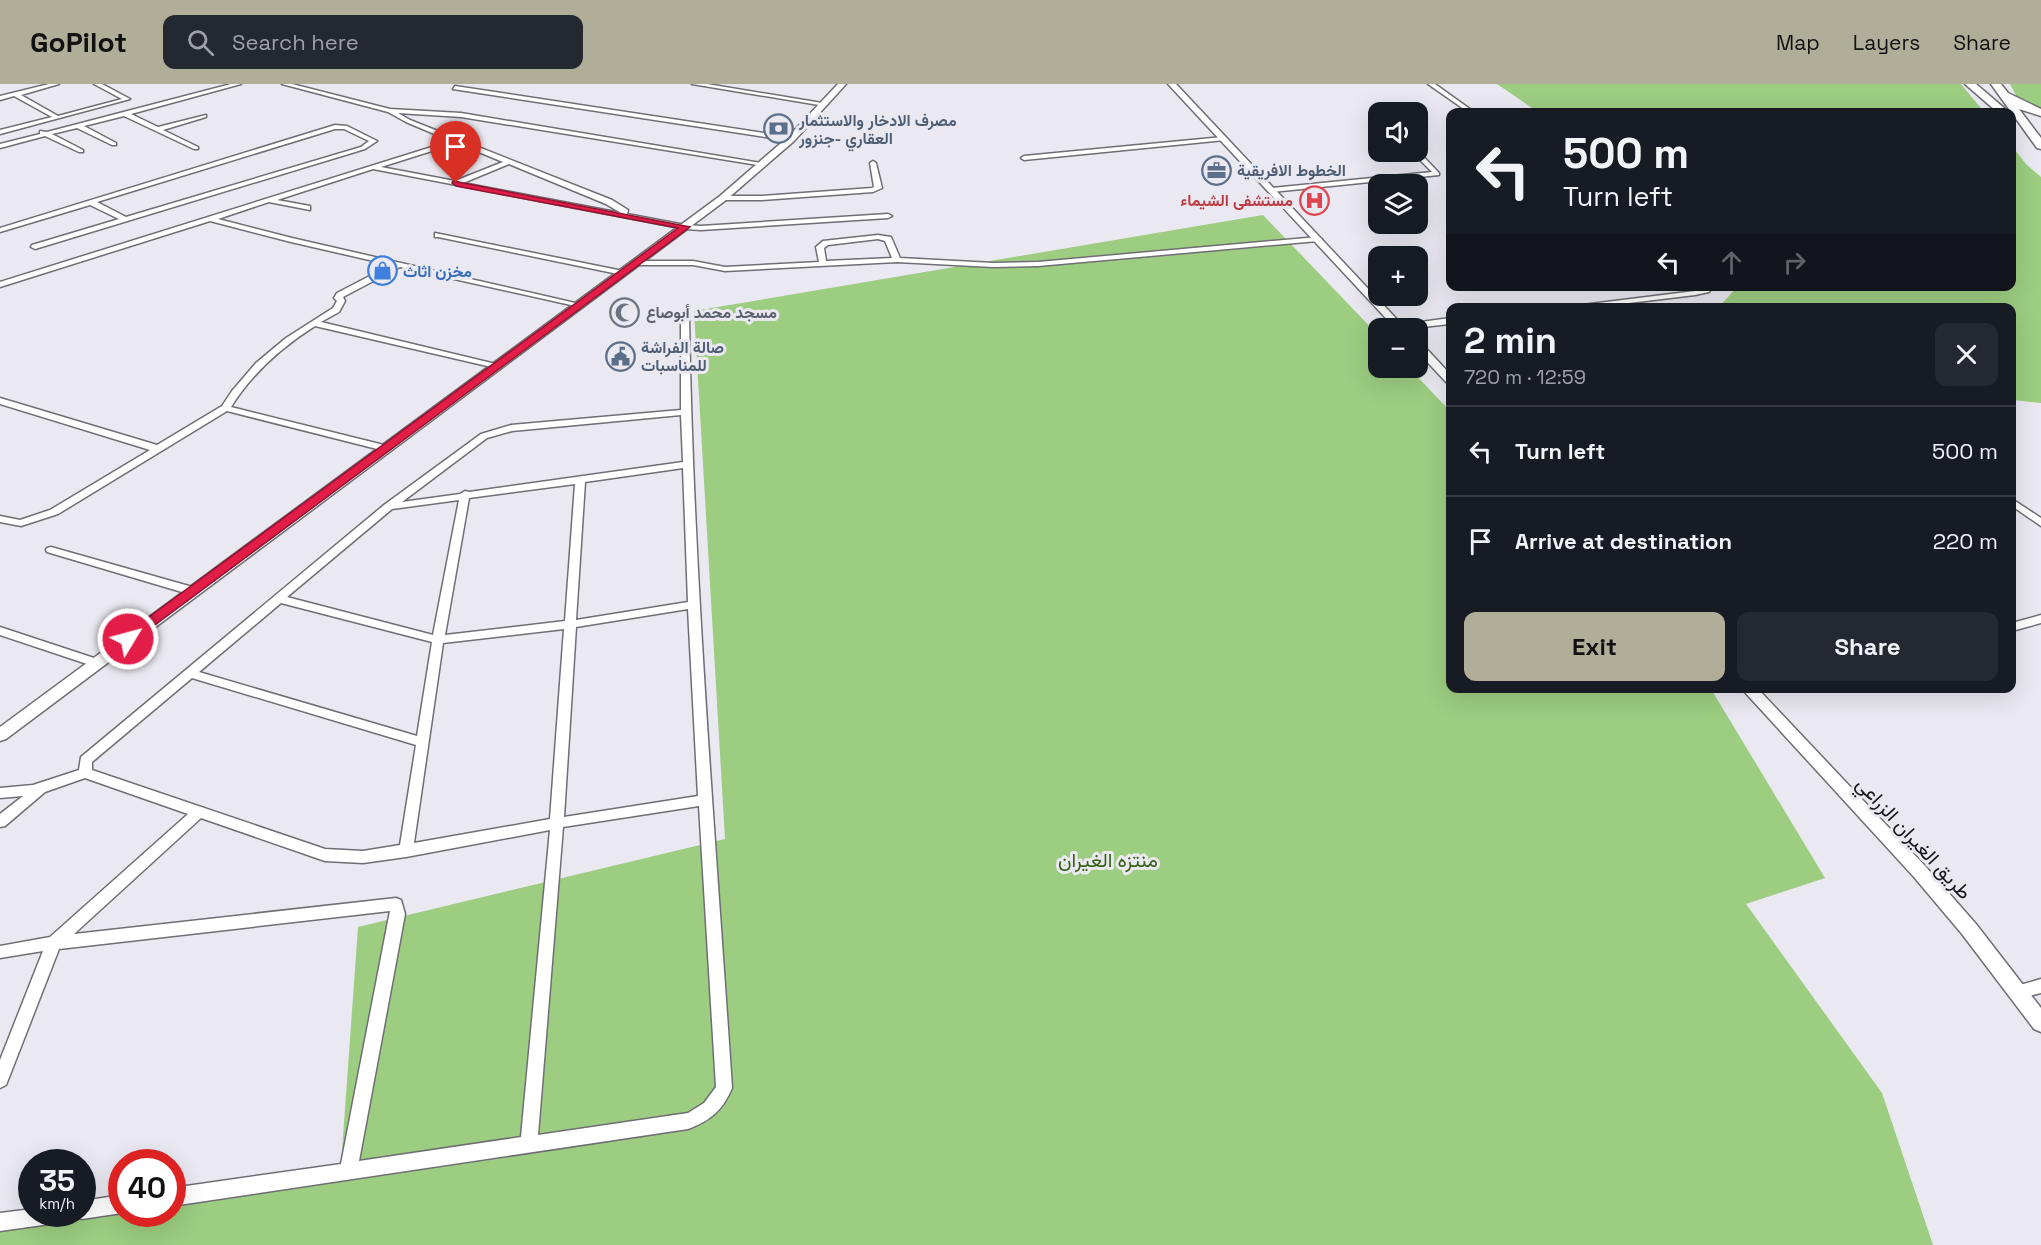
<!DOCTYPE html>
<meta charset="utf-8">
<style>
:root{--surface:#171b24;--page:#242831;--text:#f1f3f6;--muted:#9ea1a6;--line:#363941;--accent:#b0ae99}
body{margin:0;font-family:"Space Grotesk",Vazirmatn,sans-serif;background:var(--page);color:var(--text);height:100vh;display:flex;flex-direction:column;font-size:22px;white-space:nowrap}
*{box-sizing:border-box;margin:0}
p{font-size:20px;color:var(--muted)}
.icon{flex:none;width:33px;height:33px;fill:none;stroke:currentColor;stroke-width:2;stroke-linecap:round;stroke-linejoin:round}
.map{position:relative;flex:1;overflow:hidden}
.panel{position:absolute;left:1446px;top:219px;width:570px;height:390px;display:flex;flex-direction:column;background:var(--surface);border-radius:12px;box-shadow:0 6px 24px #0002}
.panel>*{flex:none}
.top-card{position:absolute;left:1446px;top:24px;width:570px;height:183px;border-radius:12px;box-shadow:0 6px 24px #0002;background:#171b24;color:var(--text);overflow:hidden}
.fabs{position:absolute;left:1368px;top:18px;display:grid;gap:12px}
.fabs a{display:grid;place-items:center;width:60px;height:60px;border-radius:12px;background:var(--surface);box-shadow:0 6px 24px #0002;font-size:30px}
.speed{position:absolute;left:18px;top:1065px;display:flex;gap:12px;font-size:30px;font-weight:700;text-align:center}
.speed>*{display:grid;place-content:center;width:78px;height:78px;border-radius:50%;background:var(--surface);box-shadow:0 6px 24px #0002;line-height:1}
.speed small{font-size:15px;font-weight:400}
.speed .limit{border:9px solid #d22;background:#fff;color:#111}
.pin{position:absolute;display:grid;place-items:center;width:51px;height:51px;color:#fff;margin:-62px -26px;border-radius:50% 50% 50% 0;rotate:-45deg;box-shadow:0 0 6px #0007}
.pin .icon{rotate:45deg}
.me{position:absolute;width:66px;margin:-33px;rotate:53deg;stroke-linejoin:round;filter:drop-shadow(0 0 4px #0008)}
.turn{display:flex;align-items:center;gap:21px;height:126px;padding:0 18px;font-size:27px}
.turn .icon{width:78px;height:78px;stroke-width:2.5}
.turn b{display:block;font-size:42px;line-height:51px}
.lanes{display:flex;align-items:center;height:57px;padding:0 18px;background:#0003;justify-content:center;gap:30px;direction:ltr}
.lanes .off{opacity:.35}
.round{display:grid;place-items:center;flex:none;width:63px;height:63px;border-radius:12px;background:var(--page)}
.headline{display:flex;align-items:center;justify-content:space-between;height:102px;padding:0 18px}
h1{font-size:36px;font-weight:700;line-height:45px}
.primary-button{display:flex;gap:12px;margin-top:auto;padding:12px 18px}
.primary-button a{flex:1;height:69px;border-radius:12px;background:var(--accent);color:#111;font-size:24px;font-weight:700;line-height:69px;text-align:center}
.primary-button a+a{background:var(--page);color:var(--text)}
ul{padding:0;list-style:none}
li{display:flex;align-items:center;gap:18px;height:90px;padding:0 18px;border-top:2px solid var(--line)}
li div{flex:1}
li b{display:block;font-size:22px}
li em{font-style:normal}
header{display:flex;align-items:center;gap:36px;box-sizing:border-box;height:84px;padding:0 30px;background:var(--accent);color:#111}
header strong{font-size:28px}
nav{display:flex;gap:33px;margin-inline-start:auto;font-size:21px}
.search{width:420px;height:54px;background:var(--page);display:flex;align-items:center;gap:15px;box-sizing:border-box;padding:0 21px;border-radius:12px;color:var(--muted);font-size:22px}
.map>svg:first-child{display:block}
</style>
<header>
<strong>GoPilot</strong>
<div class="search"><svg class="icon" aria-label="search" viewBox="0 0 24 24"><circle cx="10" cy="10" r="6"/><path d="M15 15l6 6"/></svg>Search here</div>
<nav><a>Map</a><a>Layers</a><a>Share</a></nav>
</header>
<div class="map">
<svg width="2041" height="1161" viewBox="0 0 2041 1161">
<rect width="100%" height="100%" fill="#eae8f0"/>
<path fill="#9ccd81" d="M1497,0H1961L1984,28H1538Z
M2010,0H2041V27L2019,17Z
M2012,62L2026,80L2041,93V319L2012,316V224L1719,223L1737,203L2012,202Z
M1263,131L1378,251V284H1409L1450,327V604L1711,605L1825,794L1746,820L1882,1009L1933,1161H0V1138L52,1130H82L121,1118L122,1130H172L173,1110L341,1081L358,843L725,755L694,227Z"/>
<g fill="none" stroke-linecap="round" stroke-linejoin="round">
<defs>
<path id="minor" d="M49,0H59L21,11L58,32L122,15L94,0H102L130,15L0,50V46L52,33L14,12L0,16V12Z
M231,0H241L131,30L158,43L206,31V33L163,46L198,63V65H194L124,32L84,42L116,59V61H112L77,44L52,50L83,66V68H79L45,52L0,64V60L40,50V47L47,48Z
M282,0H292L390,25L461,29L767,80L764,82L461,33L398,29L410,36L612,116L628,126L627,130L685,141L701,142L888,130L892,132L888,134L701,146L685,145L373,85L277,116L310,122V126L269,118L218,135L292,154L584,221L580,223L400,183L343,213L345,217L339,228L321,238L500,281V285L315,242C282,263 252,289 231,323L388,362V366L385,367L227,327L58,430L21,442L0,438V432L20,436L50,426L150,366L0,320V314L157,361L222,322L232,307L256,279L286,254L333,224L337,217L334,214L337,209L391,181L291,158L210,137L0,203V198L451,57L406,38L388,28ZM457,59L503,78L455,97L381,83ZM509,80L606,120L621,129L463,99Z
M692,0H707L828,20L825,22Z
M1428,0H1435L1474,28H1468Z
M455,2L791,53L794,55L791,57L453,5Z
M335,41L347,42L377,57L365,65L35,165L31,163L32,161L119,135L90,121L0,148V144ZM335,45H344L369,57L361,63L126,133L97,118Z
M1223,53L1225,54V56L1024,76L1021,74L1024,72Z
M1418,67L1439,89V91L1272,108L1268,106L1272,104L1432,88L1412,68Z
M873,77L876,79L882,104L873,108L762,116H723L719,114L723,112H762L872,104L874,103L870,79Z
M435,149L623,187L627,189L623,191L438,153H435Z
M878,151L891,153L900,174L993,179L1038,178L1318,153L1322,155L1318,157L1038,182L993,183L897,178L725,187L693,181H638L634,179L638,177H693L725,183L819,178L816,163L823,157ZM878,155L885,157L892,174L826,177L824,164L828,161Z
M1704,202H1713L1709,208L1695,211L1588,224H1558L1695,207Z
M685,228L689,231C693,490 715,746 732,1004C723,1026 710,1037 688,1045L172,1122V1104L341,1080L390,827L59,865L8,996L6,1001L0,1004V976L43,867L0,874V862L50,853L188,730L85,694L45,708L5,742L0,743V730L23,712L0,714V704L33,701L79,686L81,673L384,421L481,350L511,341L681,326V231ZM681,331L683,378L469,408L465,407L460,410L402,418L487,354L512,347ZM683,384L688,518L576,536L585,398ZM575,400L565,537L445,551L469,414ZM459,416L433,551L287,513L392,425ZM281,519L432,558L417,652L199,588ZM688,525L698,712L564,733L576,543ZM564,545L550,735L414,759L443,559ZM192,594L416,661L400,761L363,767L325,765L92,686V678ZM699,722L716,1003L704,1019L688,1029L538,1051L563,743ZM201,734L325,777L363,779L406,773L550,746L521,1053L359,1077L405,830L401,816L396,814L74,850Z
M1450,234V240L1414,244H1395L1399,241Z
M2012,415L2041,434V442L2012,422Z
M51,463L196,504L198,507L192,511L47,468L46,466L47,464Z
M2041,531V539L2012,547V539Z
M0,543L100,576L102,579L96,583L0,551Z
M2041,895V909L2018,915L2013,913L2010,908L2013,903Z
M122,1111V1129L82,1135L76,1132L75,1130H82V1117Z
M32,1125V1130H66L63,1136L57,1139L0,1147V1129Z"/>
<path id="tertiary" d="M838,0H846L794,57L726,116L6,655L0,657V643L720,112L788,53Z
M1168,0H1176L1405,244H1395Z
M1418,259L1422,260L1450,290V299L1446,298L1418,268Z
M1741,604H1757L1926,783L1976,840L2041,924V948L2034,945L1962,850L1914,793Z"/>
<path id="trunk" d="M1965,0H1976L2004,24L1999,27L1995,26Z
M1991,0H2001L2008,9L2041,25V32L2019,25L2041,54V65L2037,64Z"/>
</defs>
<use href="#minor" stroke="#6f6e75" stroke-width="3"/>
<use href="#tertiary" stroke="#6f6e75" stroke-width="3"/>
<use href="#trunk" stroke="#6f6e75" stroke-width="3"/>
<use href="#minor" fill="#fff" fill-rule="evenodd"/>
<use href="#tertiary" fill="#fff" fill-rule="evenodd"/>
<use href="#trunk" fill="#fff" fill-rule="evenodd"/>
</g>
<path fill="#e11d48" stroke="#92132f" stroke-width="1.5" d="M453,97L690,143L132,558H123L121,555L123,552L678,144L456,102L452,99Z"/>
<defs>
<symbol id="bank-ring" viewBox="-11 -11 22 22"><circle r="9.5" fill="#eae8f0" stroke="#5c6f8a" stroke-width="1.5"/><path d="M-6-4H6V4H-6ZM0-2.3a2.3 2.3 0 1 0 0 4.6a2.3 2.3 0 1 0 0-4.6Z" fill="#5c6f8a"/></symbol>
<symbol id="office-ring" viewBox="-11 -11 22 22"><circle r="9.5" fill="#eae8f0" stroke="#5c6f8a" stroke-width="1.5"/><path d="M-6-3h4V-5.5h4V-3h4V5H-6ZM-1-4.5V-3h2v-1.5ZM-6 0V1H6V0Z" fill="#5c6f8a"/></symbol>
<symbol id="hospital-ring" viewBox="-11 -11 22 22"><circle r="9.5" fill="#eae8f0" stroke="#e0444e" stroke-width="1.5"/><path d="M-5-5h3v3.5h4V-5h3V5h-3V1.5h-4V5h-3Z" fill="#e0444e"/></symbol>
<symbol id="shop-ring" viewBox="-11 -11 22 22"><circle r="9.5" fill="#eae8f0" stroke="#3f7fe0" stroke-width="1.5"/><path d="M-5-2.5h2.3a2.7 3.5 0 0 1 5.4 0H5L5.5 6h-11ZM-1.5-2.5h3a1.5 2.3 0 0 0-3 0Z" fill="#3f7fe0"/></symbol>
<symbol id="mosque-ring" viewBox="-11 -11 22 22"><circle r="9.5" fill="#eae8f0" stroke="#6b7280" stroke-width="1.5"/><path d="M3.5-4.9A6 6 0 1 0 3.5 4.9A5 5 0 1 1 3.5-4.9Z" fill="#6b7280"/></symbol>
<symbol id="civic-ring" viewBox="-11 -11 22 22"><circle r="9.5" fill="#eae8f0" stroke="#5c6f8a" stroke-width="1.5"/><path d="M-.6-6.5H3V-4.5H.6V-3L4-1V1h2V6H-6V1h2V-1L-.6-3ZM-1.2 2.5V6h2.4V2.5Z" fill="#5c6f8a"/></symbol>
</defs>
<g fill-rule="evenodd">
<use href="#bank-ring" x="762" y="28" width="33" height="33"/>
<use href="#office-ring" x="1200" y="70" width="33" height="33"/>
<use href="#hospital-ring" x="1298" y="100" width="33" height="33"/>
<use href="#shop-ring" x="366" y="170" width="33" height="33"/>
<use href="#mosque-ring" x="608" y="212" width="33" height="33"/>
<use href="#civic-ring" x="604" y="256" width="33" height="33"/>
</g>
<g text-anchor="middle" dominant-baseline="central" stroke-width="6" stroke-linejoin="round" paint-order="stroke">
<g font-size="16" font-weight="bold" fill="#4e5e75" stroke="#eae8f0" text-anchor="start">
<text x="799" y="36">مصرف الادخار والاستثمار<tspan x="799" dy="18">العقاري -جنزور</tspan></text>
<text x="1237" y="86">الخطوط الافريقية</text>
<text x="641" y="263">صالة الفراشة<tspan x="641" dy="18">للمناسبات</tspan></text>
</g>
<g font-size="16" font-weight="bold" fill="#be3a42" stroke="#eae8f0" text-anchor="end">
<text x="1293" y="116">مستشفى الشيماء</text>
</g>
<g font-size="16" font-weight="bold" fill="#366cbe" stroke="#eae8f0" text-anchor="start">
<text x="403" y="187">مخزن اثاث</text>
</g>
<g font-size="16" font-weight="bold" fill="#5b616d" stroke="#eae8f0" text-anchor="start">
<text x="646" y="228">مسجد محمد أبوصاع</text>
</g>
<g font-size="20" fill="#161518" stroke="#eae8f0">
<text transform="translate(1914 754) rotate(47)">طريق الغيران الزراعي</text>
</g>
<g font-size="20" fill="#356213" stroke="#eae8f0">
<text x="1108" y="776">منتزه الغيران</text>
</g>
</g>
</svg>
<div class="fabs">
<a><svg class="icon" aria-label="sound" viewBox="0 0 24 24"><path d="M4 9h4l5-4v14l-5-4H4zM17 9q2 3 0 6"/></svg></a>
<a><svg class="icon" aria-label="layers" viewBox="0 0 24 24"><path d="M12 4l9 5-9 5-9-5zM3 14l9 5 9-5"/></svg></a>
<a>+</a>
<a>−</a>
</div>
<div class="speed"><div>35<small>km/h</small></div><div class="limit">40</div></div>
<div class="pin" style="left:456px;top:99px;background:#d93025"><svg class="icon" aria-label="arrive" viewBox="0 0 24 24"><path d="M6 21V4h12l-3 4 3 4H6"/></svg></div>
<svg class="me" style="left:128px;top:555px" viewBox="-20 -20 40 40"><circle r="17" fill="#e11d48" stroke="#fff" stroke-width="3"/><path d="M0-11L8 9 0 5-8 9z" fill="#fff"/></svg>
<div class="top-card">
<div class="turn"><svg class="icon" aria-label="left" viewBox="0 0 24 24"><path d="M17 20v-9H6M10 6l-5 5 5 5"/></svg><div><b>500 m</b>Turn left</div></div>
<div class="lanes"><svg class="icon" aria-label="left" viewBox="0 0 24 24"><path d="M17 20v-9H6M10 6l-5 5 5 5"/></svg><svg class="icon off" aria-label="ahead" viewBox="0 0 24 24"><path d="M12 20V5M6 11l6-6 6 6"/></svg><svg class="icon off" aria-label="right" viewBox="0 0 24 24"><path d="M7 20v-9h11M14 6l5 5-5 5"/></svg></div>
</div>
<section class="panel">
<div class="headline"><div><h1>2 min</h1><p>720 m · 12:59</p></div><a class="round"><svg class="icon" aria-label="close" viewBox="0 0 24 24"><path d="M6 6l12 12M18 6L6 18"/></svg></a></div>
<ul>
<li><svg class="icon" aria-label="left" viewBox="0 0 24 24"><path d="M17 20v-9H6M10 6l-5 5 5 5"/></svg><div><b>Turn left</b></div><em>500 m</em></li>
<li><svg class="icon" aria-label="arrive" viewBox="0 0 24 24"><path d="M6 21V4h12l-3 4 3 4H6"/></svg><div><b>Arrive at destination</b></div><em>220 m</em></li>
</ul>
<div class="primary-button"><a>Exit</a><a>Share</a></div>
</section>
</div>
